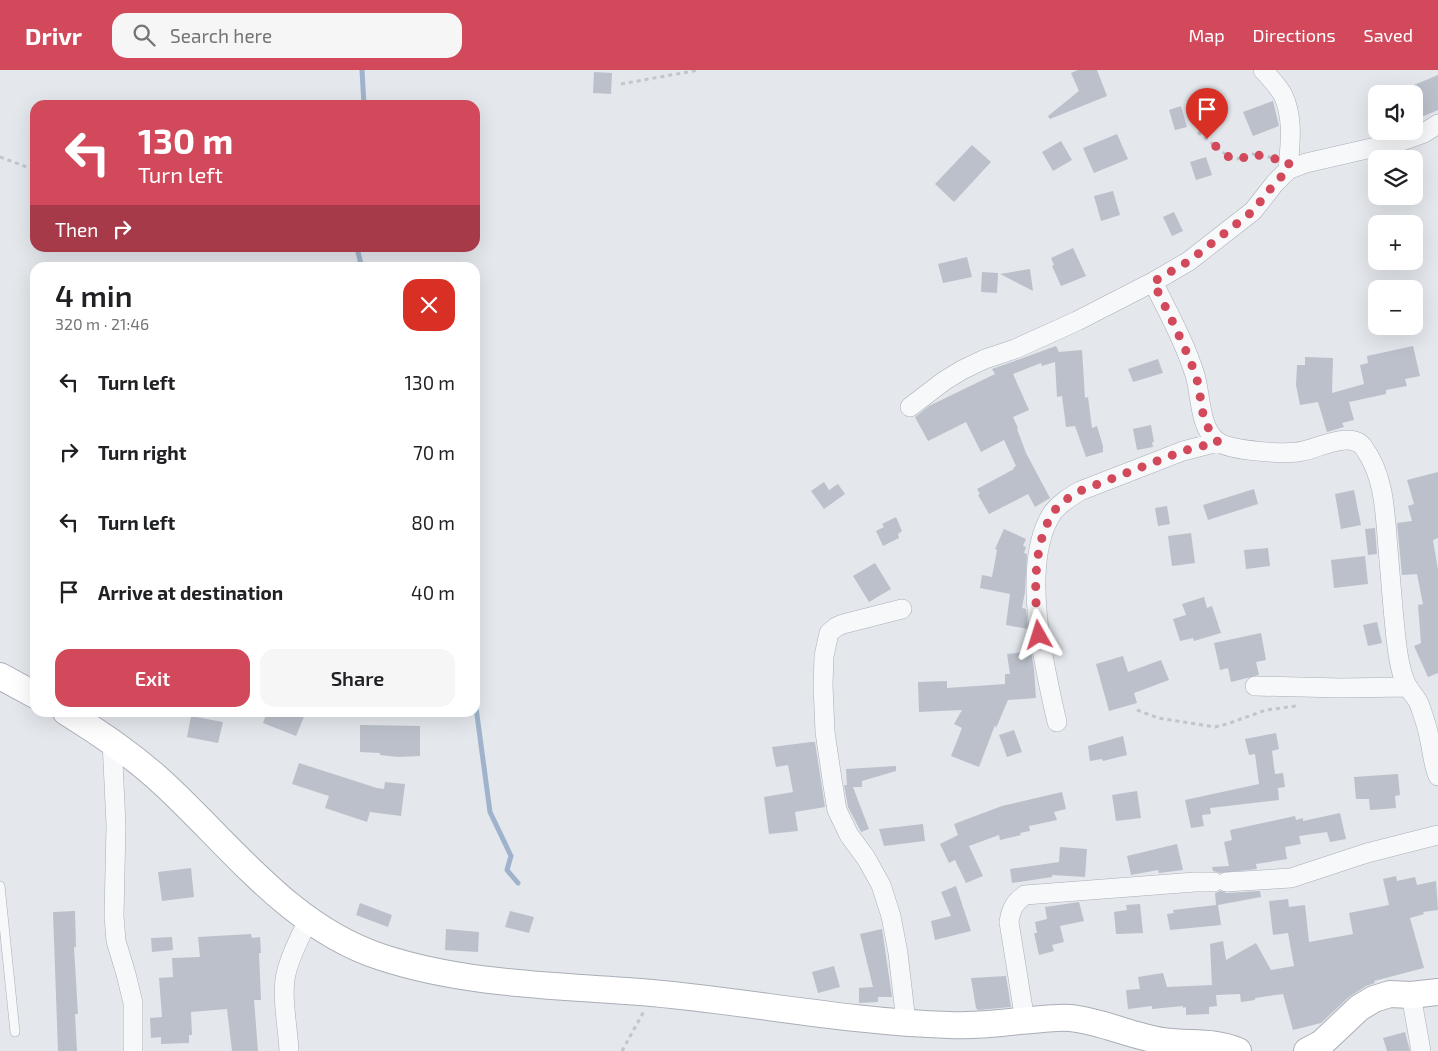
<!DOCTYPE html>
<meta charset="utf-8">
<style>
:root{--surface:#fff;--page:#f6f6f6;--text:#202124;--muted:#757577;--accent:#d1495b}
body{margin:0;font-family:"Exo 2",sans-serif;background:var(--page);color:var(--text);height:100vh;display:flex;flex-direction:column;font-size:19px;white-space:nowrap}
*{box-sizing:border-box;margin:0}
p{font-size:16px;color:var(--muted)}
.icon{flex:none;width:28px;height:28px;fill:none;stroke:currentColor;stroke-width:2;stroke-linecap:round;stroke-linejoin:round}
.map{position:relative;flex:1;overflow:hidden}
.drawer{position:absolute;left:30px;top:192px;width:450px;height:455px;display:flex;flex-direction:column;background:var(--surface);border-radius:15px;box-shadow:0 5px 20px #0002}
.drawer>*{flex:none}
.hud{position:absolute;left:30px;top:30px;width:450px;height:152px;border-radius:15px;box-shadow:0 5px 20px #0002;background:#d1495b;color:#fff;overflow:hidden}
.controls{position:absolute;left:1368px;top:15px;display:grid;gap:10px}
.controls a{display:grid;place-items:center;width:55px;height:55px;border-radius:10px;background:var(--surface);box-shadow:0 5px 20px #0002;font-size:25px}
.pin{position:absolute;display:grid;place-items:center;width:42px;height:42px;color:#fff;margin:-51px -21px;border-radius:50% 50% 50% 0;rotate:-45deg;box-shadow:0 0 5px #0007}
.pin .icon{rotate:45deg}
.me{position:absolute;width:55px;margin:-28px;rotate:354deg;stroke-linejoin:round;filter:drop-shadow(0 0 4px #0008)}
.turn{display:flex;align-items:center;gap:18px;height:105px;padding:0 25px;font-size:22px}
.turn .icon{width:65px;height:65px;stroke-width:2.5}
.turn b{display:block;font-size:35px;line-height:42px}
.then{display:flex;align-items:center;height:48px;padding:0 25px;background:#0003;gap:10px;font-size:19px}
.round{display:grid;place-items:center;flex:none;width:52px;height:52px;border-radius:15px;background:var(--page)}
.headline{display:flex;align-items:center;justify-content:space-between;height:85px;padding:0 25px}
h1{font-size:30px;font-weight:600;line-height:38px}
.button{display:flex;gap:10px;margin-top:auto;padding:10px 25px}
.button a{flex:1;height:58px;border-radius:15px;background:var(--accent);color:#fff;font-size:20px;font-weight:600;line-height:58px;text-align:center}
.button a+a{background:var(--page);color:var(--text)}
ul{padding:0;list-style:none}
li{display:flex;align-items:center;gap:15px;height:70px;padding:0 25px}
li div{flex:1}
li b{display:block;font-size:19px}
li em{font-style:normal}
header{display:flex;align-items:center;gap:30px;box-sizing:border-box;height:70px;padding:0 25px;background:var(--accent);color:#fff}
header strong{font-size:24px}
nav{display:flex;gap:28px;margin-inline-start:auto;font-size:18px}
.search{width:350px;height:45px;background:var(--page);display:flex;align-items:center;gap:12px;box-sizing:border-box;padding:0 18px;border-radius:15px;color:var(--muted);font-size:19px}
.map>svg:first-child{display:block}
</style>
<header>
<strong>Drivr</strong>
<div class="search"><svg class="icon" aria-label="search" viewBox="0 0 24 24"><circle cx="10" cy="10" r="6"/><path d="M15 15l6 6"/></svg>Search here</div>
<nav><a>Map</a><a>Directions</a><a>Saved</a></nav>
</header>
<div class="map">
<svg width="1438" height="981" viewBox="0 0 1438 981">
<rect width="100%" height="100%" fill="#e4e7ec"/>
<g fill="none" stroke-linecap="round" stroke-linejoin="round">
<path stroke="#9fb4cc" stroke-width="5" d="M362,0L364,35
M357,178L362,198
M475,630L490,742L511,786L507,800L518,813"/>
</g>
<path fill="#bbc0ca" d="M1078,0H1097L1107,26L1050,49L1048,46L1079,21L1071,3Z
M594,2L612,3L611,24L593,23Z
M1438,5V40L1419,48L1414,36V15Z
M1273,31L1279,56L1253,66L1243,42Z
M1181,36L1187,57L1175,60L1169,40Z
M1117,64L1128,89L1094,103L1083,78Z
M1061,71L1072,90L1053,101L1042,82Z
M972,75L991,92L954,132L935,114Z
M1206,87L1212,105L1196,110L1190,92Z
M1113,121L1120,145L1101,151L1094,126Z
M1174,142L1183,161L1172,166L1163,147Z
M1073,178L1086,206L1061,216L1052,196L1054,195L1051,188Z
M967,187L972,207L943,213L938,194Z
M1030,199L1033,221L1000,204Z
M982,202L998,203L997,223L981,222Z
M1056,276L1059,282L1082,280L1085,328L1088,327L1092,358L1097,356L1103,376V382L1086,387L1075,356L1066,357L1062,326L1057,327L1055,292L1042,296L1041,293L1013,304L1029,340L1013,347L1018,358L1017,359L1026,383L1050,428L1035,437L1028,424L989,444L978,425L980,424L977,419L1014,399L1013,398L1016,396L1004,370L981,382L966,352L928,371L915,347L929,336L995,304L992,299Z
M1413,276L1420,306L1405,309L1407,316L1386,320V324L1349,332L1354,350L1342,353L1344,357L1327,362L1318,332L1300,335L1296,315L1297,295H1305V287L1333,288L1332,323L1364,314L1360,295L1368,293L1367,286Z
M1158,289L1163,303L1133,312L1128,299Z
M1151,355L1154,372H1152L1153,377L1137,380L1133,359Z
M1438,402V468L1433,470L1438,500V603L1428,607L1414,576L1421,573L1418,535L1423,534L1417,504L1402,505L1397,453L1412,451L1408,436L1414,434L1407,410Z
M824,412L829,420L838,414L845,424L824,439L811,421Z
M1254,419L1258,434L1208,450L1203,435Z
M1354,420L1361,455L1341,459L1335,424Z
M1167,436L1170,454L1158,456L1155,438Z
M896,447L902,461L898,464L899,468L883,476L876,461L884,457L882,454Z
M1375,458L1377,484L1368,485L1365,459Z
M1004,459L1026,469L1023,476L1026,477L1024,483L1027,484L1025,522L1022,538L1026,539L1028,559L1006,555L1010,524L980,518L982,505L992,507L997,480L995,479Z
M1191,463L1195,493L1172,496L1168,466Z
M1268,478L1270,496L1246,499L1244,480Z
M1365,486L1368,514L1334,518L1331,490Z
M875,493L891,519L869,532L853,506Z
M1204,527L1207,538L1212,536L1221,563L1194,571L1193,568L1180,571L1173,549L1186,545L1182,534Z
M1377,552L1382,573L1368,576L1363,555Z
M1261,563L1266,590L1256,592L1259,605L1231,612L1228,598L1220,600L1214,573Z
M1031,581L1034,599L1036,628L1008,630L996,658L995,655L979,697L951,686L962,658L954,654L962,640L919,642L918,612L947,611V618L1005,614V604H1010L1007,584Z
M1123,586L1128,602L1161,590L1169,610L1134,623L1137,633L1109,641L1096,594Z
M267,642H306L296,666L263,653Z
M191,646L223,652L218,673L187,667Z
M360,655L420,656V686L398,687L380,685V683L360,682Z
M1014,660L1022,682L1007,687L999,665Z
M1276,663L1279,679L1272,681L1275,704L1283,703L1285,717L1278,718L1279,730L1210,738L1211,744L1202,745L1204,756L1191,758L1185,730L1259,714L1255,684L1249,685L1245,669Z
M1123,666L1127,685L1103,691L1102,689L1090,691L1088,676Z
M811,672H815L825,737L795,742L798,761L769,764L764,727L793,722L788,695L776,697L772,677Z
M299,693L377,718L384,719L385,712L405,714L401,746L370,742L367,752L325,738L329,726L292,714Z
M896,696V701L862,711V717H853L869,759L861,762L848,737L844,715H847L846,699Z
M1398,704L1400,725L1395,726L1396,738L1370,740L1369,729H1356L1354,707Z
M1137,721L1141,748L1116,751L1112,725Z
M1062,722L1066,739L1054,742L1057,750L1029,756L1030,761L1020,763L1021,765L1000,770L999,765L969,776L983,806L966,813L955,790L949,793L940,774L958,765L954,754L1002,736Z
M1340,743L1346,769L1330,772L1327,762L1299,766L1301,774L1285,777L1287,789L1256,794L1257,799L1220,803L1213,801L1212,797L1229,796L1224,772L1232,770L1230,760L1295,746L1296,750L1303,748V751Z
M923,754L925,771L884,776L879,759Z
M1177,774L1183,800L1159,803L1158,800L1131,805L1127,786Z
M1060,777L1087,779L1085,807L1052,805V807L1012,813L1010,799L1059,792Z
M191,798L194,827L162,831L158,802Z
M1396,806L1397,811L1415,807L1417,815L1436,811L1438,840L1423,842L1424,844L1410,848L1424,898L1374,911L1375,913L1366,916L1349,927L1321,953L1293,960L1283,924L1255,928V930L1241,932L1240,924L1216,925L1217,936L1209,937V944L1186,945V937L1183,938V936L1152,939V936L1128,939L1126,920L1140,919L1138,907L1163,903L1167,917L1212,915L1210,874L1223,871L1226,890L1256,873L1271,900L1294,896L1288,863L1273,865L1269,831L1288,829L1289,837L1305,835L1309,872L1353,864L1349,843L1389,835L1383,809Z
M956,816L971,861L935,870L931,851L951,846L941,822Z
M1220,821L1227,823L1260,821L1261,827L1218,835L1221,855L1170,860L1167,844L1174,843L1173,840L1216,835L1215,823Z
M1079,832L1084,851L1060,856L1064,872L1052,875L1054,881L1039,885L1034,863H1037L1035,852L1047,849L1045,837Z
M360,833L392,845L388,857L356,845Z
M1140,834L1143,863L1116,864L1114,842L1127,840L1126,835Z
M75,841L76,877H74L78,944H75L77,981H58L53,842Z
M510,841L534,847L529,863L505,857Z
M446,859L479,862L478,882L445,880Z
M882,859L892,927H878V932L859,933V918L873,917L860,864Z
M251,864L252,868L260,867L261,883H259L261,930H254L258,981H232L227,939L191,942L192,965H189V973L161,974V967L151,968L150,948L162,947L159,908L173,907L172,888L200,887L198,867Z
M172,867L173,880L152,882L151,868Z
M834,896L840,917L818,923L812,902Z
M1006,906L1011,937L978,940L976,938L971,908Z
M1405,962L1410,981H1387L1383,968Z"/>
<g fill="none" stroke-linecap="round" stroke-linejoin="round">
<defs>
<path id="lane" d="M0,816L15,962"/>
<path id="street" d="M1263,0C1270,8 1278,16 1283,25C1294,48 1290,76 1288,100
M1153,212C1168,242 1185,273 1195,305C1201,324 1199,359 1218,372C1232,381 1287,385 1303,381C1319,378 1352,360 1364,378C1385,407 1385,444 1388,479C1391,512 1393,545 1397,577C1399,590 1401,606 1408,617C1412,624 1418,629 1420,636C1423,645 1426,653 1428,662C1432,677 1432,691 1438,706
M910,337L944,311L962,300L985,289L1015,279L1077,251L1153,212L1189,191L1253,141L1275,113L1288,100L1306,93L1402,71L1424,63L1438,54
M902,539L843,554L836,557L829,563L824,586L823,615L825,662L833,716L837,740L849,765L866,788L881,815L891,846L898,883L906,952
M1255,616L1341,618L1408,617
M1057,652C1044,596 1019,492 1053,442C1060,433 1070,427 1080,421L1183,381L1218,372
M112,671L116,755L114,846L116,871L126,904L133,933V981
M1226,812L1291,808L1367,783L1438,765
M1411,925L1421,981
M1025,951L1009,852C1011,839 1014,833 1025,825L1195,812H1214
M289,981C288,958 281,926 286,904C290,885 300,868 308,850"/>
<path id="secondary" d="M0,606L35,625
M66,642C101,664 134,686 164,714C231,776 291,858 381,887C469,916 561,915 652,923C751,932 850,952 949,955C973,956 996,954 1019,951C1037,950 1053,947 1070,948C1101,951 1131,966 1163,971C1189,975 1213,970 1238,981
M1307,981L1322,973L1359,938L1374,929L1390,924L1411,925L1438,922"/>
</defs>
<use href="#lane" stroke="#a9aeb7" stroke-width="10"/>
<use href="#street" stroke="#a9aeb7" stroke-width="20"/>
<use href="#secondary" stroke="#a9aeb7" stroke-width="28"/>
<path stroke="#c2c5cb" stroke-width="3" stroke-dasharray="4 4" stroke-linecap="butt" d="M621,14L699,0
M1198,62L1230,88L1237,89L1253,84L1274,88
M0,87L35,100
M1137,640L1158,648L1215,657L1227,654L1266,640L1296,636
M622,981L644,941"/>
<use href="#lane" stroke="#f7f8fa" stroke-width="9"/>
<use href="#street" stroke="#f7f8fa" stroke-width="19"/>
<use href="#secondary" stroke="#fff" stroke-width="26"/>
</g>
<g fill="none" stroke-linecap="round" stroke-linejoin="round">
<path stroke="#d1495b" stroke-width="9" stroke-dasharray="0 16.2" d="M1039,565C1034,528 1032,475 1053,443C1059,433 1070,427 1080,421L1183,381L1218,372C1197,348 1204,330 1195,303C1183,272 1168,242 1153,212L1189,191L1253,141L1275,113L1288,100L1289,92L1253,84L1240,89L1230,88L1207,69"/>
</g>
</svg>
<div class="controls">
<a><svg class="icon" aria-label="sound" viewBox="0 0 24 24"><path d="M4 9h4l5-4v14l-5-4H4zM17 9q2 3 0 6"/></svg></a>
<a><svg class="icon" aria-label="layers" viewBox="0 0 24 24"><path d="M12 4l9 5-9 5-9-5zM3 14l9 5 9-5"/></svg></a>
<a>+</a>
<a>−</a>
</div>
<div class="pin" style="left:1207px;top:69px;background:#d93025"><svg class="icon" aria-label="arrive" viewBox="0 0 24 24"><path d="M6 21V4h12l-3 4 3 4H6"/></svg></div>
<svg class="me" style="left:1039px;top:565px" viewBox="-20 -20 40 40"><path d="M0-17L14 15 0 8-14 15z" fill="#d1495b" stroke="#fff" stroke-width="4"/></svg>
<div class="hud">
<div class="turn"><svg class="icon" aria-label="left" viewBox="0 0 24 24"><path d="M17 20v-9H6M10 6l-5 5 5 5"/></svg><div><b>130 m</b>Turn left</div></div>
<div class="then">Then<svg class="icon" aria-label="right" viewBox="0 0 24 24"><path d="M7 20v-9h11M14 6l5 5-5 5"/></svg></div>
</div>
<section class="drawer">
<div class="headline"><div><h1>4 min</h1><p>320 m · 21:46</p></div><a class="round" style="background:#d93025;color:#fff"><svg class="icon" aria-label="close" viewBox="0 0 24 24"><path d="M6 6l12 12M18 6L6 18"/></svg></a></div>
<ul>
<li><svg class="icon" aria-label="left" viewBox="0 0 24 24"><path d="M17 20v-9H6M10 6l-5 5 5 5"/></svg><div><b>Turn left</b></div><em>130 m</em></li>
<li><svg class="icon" aria-label="right" viewBox="0 0 24 24"><path d="M7 20v-9h11M14 6l5 5-5 5"/></svg><div><b>Turn right</b></div><em>70 m</em></li>
<li><svg class="icon" aria-label="left" viewBox="0 0 24 24"><path d="M17 20v-9H6M10 6l-5 5 5 5"/></svg><div><b>Turn left</b></div><em>80 m</em></li>
<li><svg class="icon" aria-label="arrive" viewBox="0 0 24 24"><path d="M6 21V4h12l-3 4 3 4H6"/></svg><div><b>Arrive at destination</b></div><em>40 m</em></li>
</ul>
<div class="button"><a>Exit</a><a>Share</a></div>
</section>
</div>
